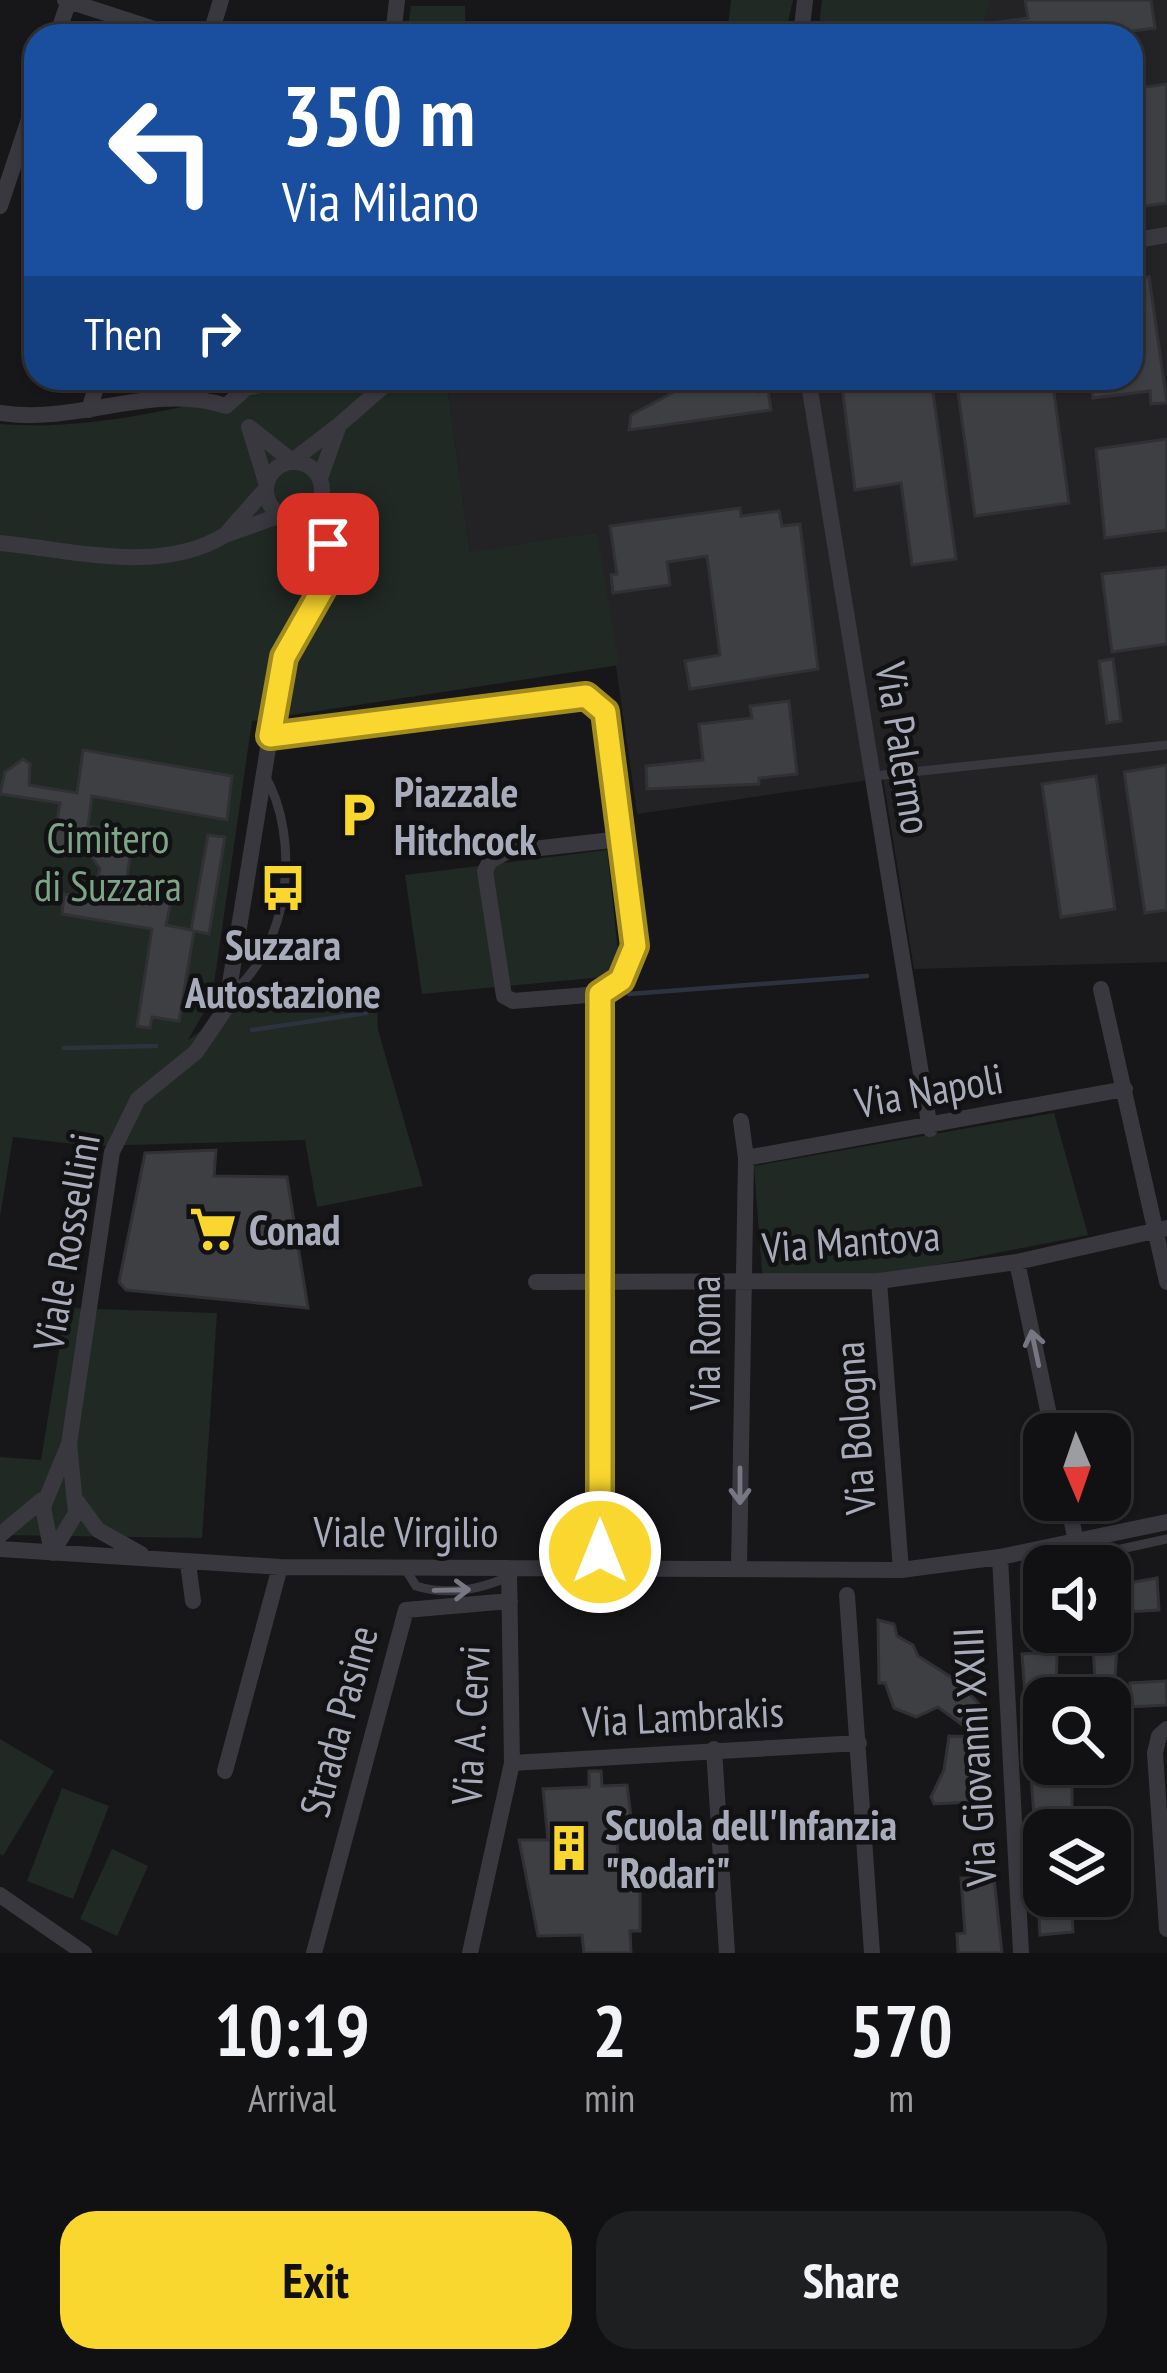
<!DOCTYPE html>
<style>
:root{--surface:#111113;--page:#1e1f21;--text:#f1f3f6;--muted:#9c9da0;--line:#303133;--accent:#fad72e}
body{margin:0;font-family:"PT Sans Narrow",sans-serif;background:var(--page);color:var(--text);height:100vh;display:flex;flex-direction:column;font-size:45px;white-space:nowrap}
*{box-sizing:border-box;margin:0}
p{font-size:39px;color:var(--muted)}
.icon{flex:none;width:66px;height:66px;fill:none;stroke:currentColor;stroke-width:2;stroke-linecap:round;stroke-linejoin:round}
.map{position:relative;height:1953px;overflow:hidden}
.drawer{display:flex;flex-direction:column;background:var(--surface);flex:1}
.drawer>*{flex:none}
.guide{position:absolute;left:24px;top:24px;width:1119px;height:366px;border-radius:36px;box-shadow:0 3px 9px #0004,0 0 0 3px var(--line);background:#1a4fa0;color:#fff;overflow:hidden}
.needle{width:78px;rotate:178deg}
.controls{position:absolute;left:1023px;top:1413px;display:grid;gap:24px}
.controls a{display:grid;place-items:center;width:108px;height:108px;border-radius:24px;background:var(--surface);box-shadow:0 3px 9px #0004,0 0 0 3px var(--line);font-size:60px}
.pin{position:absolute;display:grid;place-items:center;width:102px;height:102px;color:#fff;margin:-51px;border-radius:24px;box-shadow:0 6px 18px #0006}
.me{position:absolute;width:132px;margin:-66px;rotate:0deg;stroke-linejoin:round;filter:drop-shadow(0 0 9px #0008)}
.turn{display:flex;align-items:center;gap:42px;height:252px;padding:0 60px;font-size:54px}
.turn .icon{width:156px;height:156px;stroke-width:2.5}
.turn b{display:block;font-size:84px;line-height:102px}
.then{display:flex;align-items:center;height:114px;padding:0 60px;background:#0003;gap:24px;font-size:45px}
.eta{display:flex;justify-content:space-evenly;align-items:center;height:204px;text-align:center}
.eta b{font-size:72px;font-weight:600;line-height:84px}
.button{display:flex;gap:24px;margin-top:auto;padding:24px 60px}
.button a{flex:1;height:138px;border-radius:36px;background:var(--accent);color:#111;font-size:48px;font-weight:600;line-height:138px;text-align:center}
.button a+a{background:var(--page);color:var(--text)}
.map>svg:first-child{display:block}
</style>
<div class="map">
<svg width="1167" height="1953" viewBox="0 0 1167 1953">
<rect width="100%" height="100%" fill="#171719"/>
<path fill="#232326" d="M991,0H1167V962L914,969L883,778L637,814L597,532L470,553L446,378H1131V36H979Z"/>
<path fill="#202923" d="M731,0H793L785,36H727Z
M822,0H991L979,36H818Z
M411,6H465L466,36H407Z
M304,378H446L470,552L597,532L619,665L252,721L212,998L188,1040L239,1003L271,992L377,1003L378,1030L423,1186L317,1207L305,1140L92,1146L13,1137L0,1217V424C103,432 204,401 304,378Z
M607,850L619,960L603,977L422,994L405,875Z
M1054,1113L1088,1235L881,1276L763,1284L754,1166Z
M66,1308L217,1313L202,1538L0,1535V1457L41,1460Z
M0,1739L54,1771L3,1856L0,1854Z
M62,1788L109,1806L73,1899L27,1881Z
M112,1849L148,1866L117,1936L80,1919Z"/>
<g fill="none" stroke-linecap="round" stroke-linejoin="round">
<path stroke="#2c333e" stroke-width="4.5" d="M629,994L867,976
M252,1030L366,1013
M64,1048L156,1046"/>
</g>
<path fill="#3e3f43" stroke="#313135" stroke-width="3" d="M1025,0H1151L1155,28L1093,36H1001L999,22L1028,18Z
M1167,84V203L1131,208V89Z
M1149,277L1167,403L1151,404L1150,391L1093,398L1090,378H1131V279Z
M700,378H757L759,392L768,390L771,410L629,430L631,415Z
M841,378H931L956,559L912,565L901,483L855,490Z
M956,378H1052L1069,503L975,516Z
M1167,439V530L1105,538L1096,449Z
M740,508L741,516L779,511L782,526L800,524L818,669L690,689L685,661L720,655L707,556L667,562L670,585L613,593L611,575L617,574L610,526Z
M1167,567V644L1112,652L1102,574Z
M1113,659L1121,721L1107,723L1099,661Z
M789,701L797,774L759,778V784L647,789L646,766L703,760L699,724L752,718L750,706Z
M83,750L232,776L227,820L92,796L88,826L134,834L124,894L171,902L166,925L191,930L208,835L225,837L209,934L194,931L179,1021L152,1017L150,1028L137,1026L152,929L62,914L64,894L82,897L96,886L100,869L89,853L53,847L60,803L0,794L5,772L23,759L30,764L29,785L77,793Z
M1167,765V910L1145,913L1124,772Z
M1096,776L1115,909L1061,917L1042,784Z
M216,1150L214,1176L287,1177L308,1308L126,1290L119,1282L145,1153Z
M1157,1578L1159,1610L1125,1612L1123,1584Z
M878,1620L894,1624L897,1636L913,1645L918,1656L957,1681L982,1707L990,1731L986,1782L991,1801L934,1804L931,1797L944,1770L949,1736L979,1737L938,1707L916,1717L894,1708L885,1683H879Z
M1092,1632H1118L1115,1677L1095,1678Z
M1057,1652L1056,1698H1044V1764H1056L1057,1786L1072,1785V1822L1069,1828L1035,1830L1022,1654Z
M1166,1681L1167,1705L1131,1707L1130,1683Z
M589,1771H601L602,1786L627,1785L631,1817L615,1816L618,1856L634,1858L635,1878H640V1931H630L631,1953H584L582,1935L538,1936L519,1840H548L543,1789L589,1787Z
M961,1878H994L1002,1953H958L957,1934L965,1933Z
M1038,1896H1071L1073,1932L1040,1935Z"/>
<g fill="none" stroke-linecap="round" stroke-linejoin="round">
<path stroke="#38383e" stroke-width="9" d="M874,776L1167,745
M230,994C290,948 302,838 264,774
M1067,1544L1071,1560L1167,1539
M404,1567L416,1586C448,1596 479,1590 510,1576"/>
<path stroke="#38383e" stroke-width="16" d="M65,0L176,36
M57,36L69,0
M210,36L221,0
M393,36L397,0
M801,36L805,0
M0,206L36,98
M1131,241L1167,235
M808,378L930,1129
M89,410L99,378
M0,413C75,425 154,382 226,406L246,388L295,378
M339,425L393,378
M266 490a28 28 0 1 1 56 0a28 28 0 1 1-56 0Z
M266,482L249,427L292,461L339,425L320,478
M265,490L225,535L281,515
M295,518L328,545L319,501
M0,543C73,550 160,575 225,535
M328,545L330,576L284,657L270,736L586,696L605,713L635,947L621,980L600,994V1566
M1101,989L1167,1282
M600,994L513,1001L504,996L485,871L490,861L506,852L621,839
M746,1158L1125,1089
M1017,1262L1053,1434
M879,1281L901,1570
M536,1282L879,1281L1017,1262L1167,1228
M69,1444L76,1513L52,1553L43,1507L69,1444L112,1152L138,1099L196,1052L226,1008L270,736
M75,1499L98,1530L141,1554
M1067,1500L1076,1541
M0,1535L42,1500
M0,1549L280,1567L901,1570L1000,1557L1167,1522
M1000,1557L1021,1953
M188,1563L193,1601
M739,1568L746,1158L741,1121
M847,1595L872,1953
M1167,1729L1159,1736L1155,1753L1167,1929
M714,1749L727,1953
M512,1763L859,1743
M225,1771L280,1567
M0,1895L84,1953
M314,1953L406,1610L510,1601
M470,1953L512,1763L509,1568"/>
</g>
<defs><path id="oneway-shaft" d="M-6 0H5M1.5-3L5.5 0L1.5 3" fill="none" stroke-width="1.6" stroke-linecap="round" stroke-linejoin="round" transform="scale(3)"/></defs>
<g stroke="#767782">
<use href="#oneway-shaft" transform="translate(1035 1348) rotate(-102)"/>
<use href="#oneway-shaft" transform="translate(740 1486) rotate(90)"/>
<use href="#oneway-shaft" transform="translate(452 1590) rotate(-1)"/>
</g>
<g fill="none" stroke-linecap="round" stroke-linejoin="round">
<defs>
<path id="route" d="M328,544L330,576L284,657L270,736L586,696L605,712L635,946L621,980L600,994V1552"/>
</defs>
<use href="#route" stroke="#a28c1e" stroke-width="30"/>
<use href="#route" stroke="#fad72e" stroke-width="21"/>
</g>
<defs>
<symbol id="parking-bare" viewBox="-9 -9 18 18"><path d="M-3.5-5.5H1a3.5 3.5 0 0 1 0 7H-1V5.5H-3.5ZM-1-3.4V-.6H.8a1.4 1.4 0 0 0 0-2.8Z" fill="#fad72e" stroke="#121214" stroke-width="2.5" paint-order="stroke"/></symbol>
<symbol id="bus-bare" viewBox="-9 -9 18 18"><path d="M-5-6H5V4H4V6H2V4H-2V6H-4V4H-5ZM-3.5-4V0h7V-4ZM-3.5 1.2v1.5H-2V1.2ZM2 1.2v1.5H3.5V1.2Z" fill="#fad72e" stroke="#121214" stroke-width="2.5" paint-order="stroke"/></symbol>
<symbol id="supermarket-bare" viewBox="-9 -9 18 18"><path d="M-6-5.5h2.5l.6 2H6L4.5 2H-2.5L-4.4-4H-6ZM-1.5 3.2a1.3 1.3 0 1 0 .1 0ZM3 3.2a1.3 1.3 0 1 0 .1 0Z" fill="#fad72e" stroke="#121214" stroke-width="2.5" paint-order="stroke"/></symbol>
<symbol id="building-bare" viewBox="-9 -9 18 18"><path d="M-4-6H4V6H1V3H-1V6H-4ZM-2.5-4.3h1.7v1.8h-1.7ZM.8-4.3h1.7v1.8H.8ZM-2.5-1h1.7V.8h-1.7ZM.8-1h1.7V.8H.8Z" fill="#fad72e" stroke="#121214" stroke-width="2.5" paint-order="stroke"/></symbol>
</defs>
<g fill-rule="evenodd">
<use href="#parking-bare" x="325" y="782" width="66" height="66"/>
<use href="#bus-bare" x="250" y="855" width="66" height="66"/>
<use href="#supermarket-bare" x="180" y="1196" width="66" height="66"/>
<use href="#building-bare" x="536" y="1815" width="66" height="66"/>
</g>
<g text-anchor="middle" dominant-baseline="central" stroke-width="9" stroke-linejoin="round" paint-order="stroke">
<g font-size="42" fill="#a8abb9" stroke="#121214">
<text transform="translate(904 748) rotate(81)">Via Palermo</text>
<text transform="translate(929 1090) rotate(-10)">Via Napoli</text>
<text transform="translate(851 1241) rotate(-4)">Via Mantova</text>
<text transform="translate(66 1242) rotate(-80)">Viale Rossellini</text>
<text transform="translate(704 1343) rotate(-90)">Via Roma</text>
<text transform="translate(854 1428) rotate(-94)">Via Bologna</text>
<text x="406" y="1531">Viale Virgilio</text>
<text transform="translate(683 1716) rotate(-3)">Via Lambrakis</text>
<text transform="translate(338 1721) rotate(-75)">Strada Pasine</text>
<text transform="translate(470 1725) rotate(-87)">Via A. Cervi</text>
<text transform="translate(974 1757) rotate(-93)">Via Giovanni XXIII</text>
</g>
<g font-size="42" font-weight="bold" fill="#a8abb9" stroke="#121214" text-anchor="start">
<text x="394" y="791">Piazzale<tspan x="394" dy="48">Hitchcock</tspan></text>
<text x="283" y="944" text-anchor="middle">Suzzara<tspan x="283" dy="48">Autostazione</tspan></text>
<text x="249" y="1229">Conad</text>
<text x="605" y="1824">Scuola dell'Infanzia<tspan x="605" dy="48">"Rodari"</tspan></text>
</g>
<g font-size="42" fill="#7ea587" stroke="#121214">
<text x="108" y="837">Cimitero<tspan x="108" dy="48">di Suzzara</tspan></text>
</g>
</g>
</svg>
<div class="controls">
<a><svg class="needle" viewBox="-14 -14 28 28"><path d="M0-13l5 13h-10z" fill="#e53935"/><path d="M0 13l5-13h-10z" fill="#9c9da0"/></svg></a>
<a><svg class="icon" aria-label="sound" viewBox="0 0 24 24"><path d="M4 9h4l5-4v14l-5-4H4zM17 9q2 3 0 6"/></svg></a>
<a><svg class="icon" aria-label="search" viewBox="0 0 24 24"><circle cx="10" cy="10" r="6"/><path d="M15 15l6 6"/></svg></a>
<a><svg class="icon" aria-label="layers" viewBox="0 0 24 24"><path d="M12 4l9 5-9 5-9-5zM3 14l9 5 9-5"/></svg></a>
</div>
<div class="pin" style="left:328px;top:544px;background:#d93025"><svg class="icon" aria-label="arrive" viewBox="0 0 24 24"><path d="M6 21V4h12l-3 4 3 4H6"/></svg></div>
<svg class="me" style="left:600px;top:1552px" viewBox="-20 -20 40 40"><circle r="17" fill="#fad72e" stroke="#fff" stroke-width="3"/><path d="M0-11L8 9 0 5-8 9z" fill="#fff"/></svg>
<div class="guide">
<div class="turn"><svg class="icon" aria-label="left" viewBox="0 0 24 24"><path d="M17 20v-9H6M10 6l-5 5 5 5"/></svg><div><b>350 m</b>Via Milano</div></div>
<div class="then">Then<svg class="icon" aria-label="right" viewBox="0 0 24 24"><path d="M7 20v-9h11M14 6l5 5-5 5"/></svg></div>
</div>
</div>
<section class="drawer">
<div class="eta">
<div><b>10:19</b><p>Arrival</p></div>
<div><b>2</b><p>min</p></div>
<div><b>570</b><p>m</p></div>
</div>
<div class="button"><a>Exit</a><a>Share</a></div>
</section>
